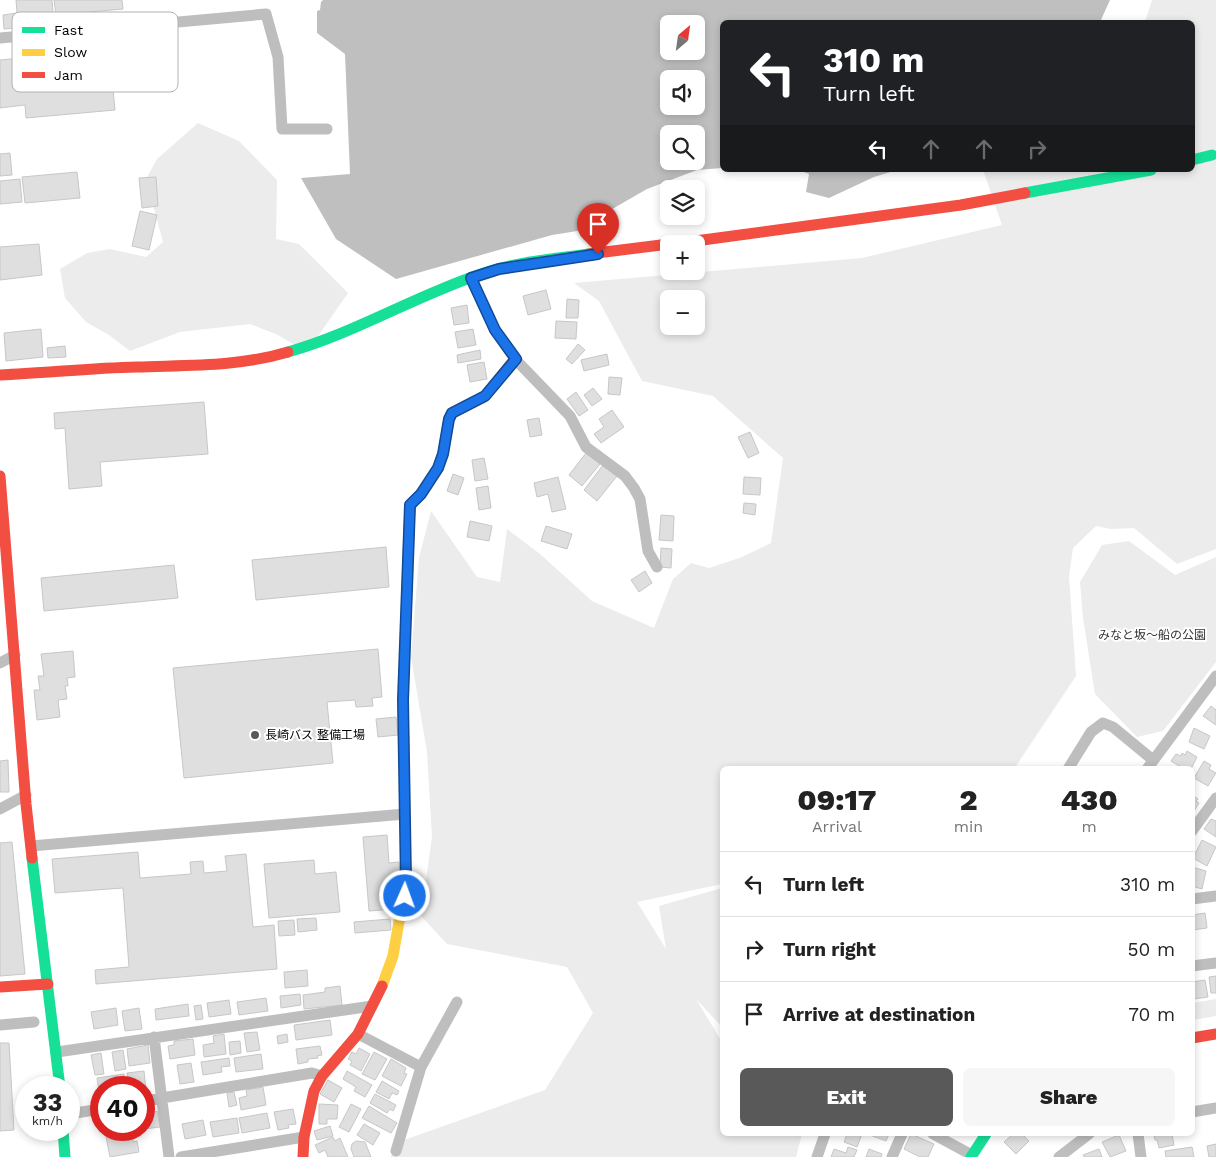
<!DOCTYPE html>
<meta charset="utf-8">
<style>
:root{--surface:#fff;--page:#f6f6f6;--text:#222;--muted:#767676;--line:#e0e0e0;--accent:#595959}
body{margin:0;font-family:"Work Sans","Noto Sans JP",sans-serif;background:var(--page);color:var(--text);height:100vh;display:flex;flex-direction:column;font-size:19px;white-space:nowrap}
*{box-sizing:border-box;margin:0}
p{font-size:16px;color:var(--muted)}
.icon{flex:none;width:28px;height:28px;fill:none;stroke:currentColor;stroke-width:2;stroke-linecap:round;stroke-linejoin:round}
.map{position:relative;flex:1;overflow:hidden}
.side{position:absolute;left:720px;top:766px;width:475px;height:370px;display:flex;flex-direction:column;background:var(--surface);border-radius:8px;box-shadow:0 2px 8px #0003}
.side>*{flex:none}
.guide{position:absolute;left:720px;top:20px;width:475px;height:152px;border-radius:8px;box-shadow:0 2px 8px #0003;background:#202124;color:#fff;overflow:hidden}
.needle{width:32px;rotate:29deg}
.tools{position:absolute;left:660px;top:15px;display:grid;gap:10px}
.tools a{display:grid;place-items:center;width:45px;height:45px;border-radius:8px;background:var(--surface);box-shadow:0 2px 8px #0003;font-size:25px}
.speed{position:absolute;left:15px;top:1076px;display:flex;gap:10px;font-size:25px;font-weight:700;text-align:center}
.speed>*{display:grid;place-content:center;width:65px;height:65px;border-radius:50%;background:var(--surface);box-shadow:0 2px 8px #0003;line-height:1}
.speed small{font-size:12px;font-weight:400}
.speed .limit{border:8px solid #d22;background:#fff;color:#111}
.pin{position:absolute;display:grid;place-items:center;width:42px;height:42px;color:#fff;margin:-51px -21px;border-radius:50% 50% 50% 0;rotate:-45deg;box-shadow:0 0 5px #0007}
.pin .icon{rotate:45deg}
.me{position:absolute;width:55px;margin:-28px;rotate:2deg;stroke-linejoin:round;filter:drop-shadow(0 0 4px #0008)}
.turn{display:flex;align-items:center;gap:18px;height:105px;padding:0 20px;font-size:22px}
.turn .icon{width:65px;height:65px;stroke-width:2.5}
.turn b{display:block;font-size:35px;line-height:42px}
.lanes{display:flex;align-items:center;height:48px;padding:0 20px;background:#0003;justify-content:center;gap:25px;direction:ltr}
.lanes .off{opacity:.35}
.eta{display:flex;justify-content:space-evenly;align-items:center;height:85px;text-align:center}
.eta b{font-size:30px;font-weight:800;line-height:35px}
.primary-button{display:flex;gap:10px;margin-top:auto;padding:10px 20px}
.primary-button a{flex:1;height:58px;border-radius:8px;background:var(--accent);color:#fff;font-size:20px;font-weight:800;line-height:58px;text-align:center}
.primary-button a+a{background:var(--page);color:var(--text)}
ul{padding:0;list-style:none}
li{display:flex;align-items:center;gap:15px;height:65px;padding:0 20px;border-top:1px solid var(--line)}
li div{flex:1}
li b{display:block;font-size:19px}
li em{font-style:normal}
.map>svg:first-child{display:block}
</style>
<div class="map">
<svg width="1216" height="1157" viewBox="0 0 1216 1157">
<rect width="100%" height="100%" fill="#fff"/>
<path fill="#ececec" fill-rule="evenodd" d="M1152,0H1216V549L1177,564L1134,528L1111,529L1096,526L1073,548L1069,577L1076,676L1014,769H722V884L637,902L666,949L659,906L722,888V1027L696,999L722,1042V1134H802L796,1157H390L404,1140L545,1090L593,1013L567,967L447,944L421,916L432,837L427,752L411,657L419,558L431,511L477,577L500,582L507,529L540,554L592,601L654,628L673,579L691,563L709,568L742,557L771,543L783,458L713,396L642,381L599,301L574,283L862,258L1002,225L983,170H1192V22H1145ZM669,299H696V326H669Z
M198,123L239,141L277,180L276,239L299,244L348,293L307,352L278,335L250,324L180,332L130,351L109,335L86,322L65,298L60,269L87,253L110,249L146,257L163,242L146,179L157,159Z
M1129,541L1175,575L1216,557V662L1163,731L1137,737L1095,694L1083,618L1080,582L1102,545Z
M1216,999V1016L1193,1020V1003Z"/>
<path fill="#bfbfbf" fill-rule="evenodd" d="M323,0H1110L1100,22H722V168L697,170L647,189L607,212L590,229L552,235L396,279L336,239L301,178L350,174L345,54L317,33V11L320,10L321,2ZM669,24H696V51H669ZM669,79H696V106H669ZM669,134H696V161H669Z
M799,170H897L874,177L829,198L806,192L809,174Z"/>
<path fill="#dfdfdf" stroke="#c7c7c7" d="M16,0H52L54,24L4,29L3,15L17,13Z
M54,0H122L123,9L56,15Z
M108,38L115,110L26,118L25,105L0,108V60L20,58L19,46Z
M10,153L12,175L0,176V154Z
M77,172L80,198L25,203L22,177Z
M156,177L158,206L142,208L139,178Z
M20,179L22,202L0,204V181Z
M140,211L157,215L149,250L132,246Z
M39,244L42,275L0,280V247Z
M546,290L551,309L528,315L523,296Z
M567,299L579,300L578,318H566Z
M467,305L469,323L454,325L451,308Z
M556,321L577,322L576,339L555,338Z
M41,329L43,357L6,361L4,333Z
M473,329L476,345L458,348L455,332Z
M578,344L585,350L572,364L566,359Z
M65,346L66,357L48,358L47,348Z
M480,350L481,359L458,363L457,355Z
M607,354L609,365L584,371L581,360Z
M484,362L487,379L470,382L467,365Z
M609,377L622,378L620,395L608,394Z
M593,388L602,399L592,406L584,395Z
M576,392L588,410L579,416L567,399Z
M204,402L208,454L100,462L102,486L69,489L65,428L55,429L54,413Z
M612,410L624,427L601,443L594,434L604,427L599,419Z
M539,418L542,435L530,437L527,420Z
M750,432L759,453L748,458L738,437Z
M586,453L600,464L582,486L569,475Z
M484,458L488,479L475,481L472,460Z
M603,465L617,476L597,501L584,490Z
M453,474L464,478L458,495L447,491Z
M558,477L566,509L552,512L548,494L537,497L534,483Z
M744,477L761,478L760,495L743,494Z
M488,486L491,508L479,510L476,488Z
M744,503L756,504L755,515L743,513Z
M661,515L674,516L673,541L659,540Z
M470,521L492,526L489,541L467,537Z
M546,526L572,534L567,549L541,541Z
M386,547L389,587L256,600L252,560Z
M661,548L672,549L671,568L660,567Z
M174,565L178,598L44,611L41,578Z
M645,571L652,583L639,592L631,580Z
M378,649L382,697L372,698L373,706L356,707L355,700L327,702L333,763L184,778L173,668Z
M73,651L75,677L67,678L68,686H65L67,699L58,700L60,717L37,720L34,690H40L38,676H44L41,654Z
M1211,706L1216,710V725L1203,716Z
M396,717L398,735L378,737L376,719Z
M1194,728L1210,736L1204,749L1189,742Z
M1187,751L1197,757L1191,769H1184L1171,761L1176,754L1181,756L1182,753L1185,755Z
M8,760L9,792H0V761Z
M1204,761L1211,765L1209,769L1216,773L1208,786L1194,778Z
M1192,795L1198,799L1196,801L1199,803L1192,814Z
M1211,819L1216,821V837L1204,829Z
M387,835L389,863L399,862L400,883L391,884L393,909L369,911L363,837Z
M1202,840L1216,847L1207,866L1193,858Z
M12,842L25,974L0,976V843Z
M138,852L140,878L191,874L190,862L203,861L204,873L227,871L225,856L246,854L253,927L274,925L277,969L96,984L95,970L129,967L123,888L55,893L52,859Z
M314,860L315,874L336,872L340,912L269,918L264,864Z
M1192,867L1206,871L1202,889L1192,886Z
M1205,913L1207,928L1192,930V915Z
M316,918L317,930L298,932L297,919Z
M390,919L391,930L355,933L354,922Z
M294,920L295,935L279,936L278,921Z
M307,970L308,986L285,988L284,972Z
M1216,976V993H1211L1209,977Z
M1205,980L1208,997L1193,999L1192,982Z
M340,986L342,1005L304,1009L303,995L325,992V988Z
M300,994L301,1005L281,1008L280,996Z
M266,998L268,1011L239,1015L237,1002Z
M229,1000L231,1014L209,1017L207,1003Z
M188,1004L189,1016L156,1020L155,1009Z
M201,1005L203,1019L196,1020L194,1006Z
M116,1008L118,1025L94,1029L91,1012Z
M139,1008L142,1029L125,1031L122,1011Z
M330,1020L332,1035L296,1040L294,1025Z
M257,1032L260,1050L247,1052L244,1033Z
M224,1034L226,1054L204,1057L203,1045L214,1043L213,1036Z
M287,1034L288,1042L278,1044L277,1036Z
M193,1039L195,1055L170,1059L168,1046L174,1045V1041Z
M240,1041L241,1053L230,1055L229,1042Z
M0,1043H9L14,1130L0,1131Z
M148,1045L150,1063L129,1066L127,1049Z
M320,1046L322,1055L317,1056L318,1058L308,1059V1062L298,1064L296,1049Z
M359,1048L370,1054L361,1071L350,1065L352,1061L348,1059L352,1052L356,1054Z
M123,1050L126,1069L115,1071L112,1052Z
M374,1052L387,1059L375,1080L362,1074Z
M101,1053L104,1074L95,1075L91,1055Z
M261,1054L263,1069L236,1072L234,1058Z
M229,1058L230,1066L221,1067L222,1072L203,1075L201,1062Z
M391,1059L406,1068L404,1073L407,1074L401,1086L382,1076Z
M191,1063L194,1082L180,1084L177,1065Z
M144,1071L146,1090L144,1091V1088H129L127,1073Z
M347,1071L372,1085L365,1097L354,1091L356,1087L343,1079Z
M124,1074L126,1088H101V1091L99,1092L97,1078Z
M328,1080L342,1088L334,1102L320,1094Z
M382,1081L399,1091L397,1095L392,1093L389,1099L376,1092Z
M263,1087L266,1105L241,1110L239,1098L247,1096L246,1090Z
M234,1092L237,1105L229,1107L227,1093Z
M375,1094L396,1105L393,1111L390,1109L387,1113L370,1103Z
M319,1104L338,1105L337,1119H327V1124H319Z
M351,1104L361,1109L349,1132L339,1127Z
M153,1106L154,1112L157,1111L160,1127L144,1129V1108Z
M369,1106L397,1123L391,1133L362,1118Z
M293,1109L296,1124L288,1125L289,1128L278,1130L274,1112Z
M267,1113L270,1128L242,1133L239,1118Z
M237,1118L239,1133L213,1137L210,1122Z
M203,1120L206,1135L185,1139L182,1124Z
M364,1124L380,1133L373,1145L357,1135Z
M330,1126L333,1136L317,1140L314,1131Z
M132,1133L133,1142L137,1141L139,1152L110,1157L106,1137Z
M847,1134H862L857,1147L844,1142Z
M871,1134H889L886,1141L870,1135Z
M911,1134L934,1144L928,1157H920L904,1149Z
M1013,1134H1022L1029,1141L1016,1154L1004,1142Z
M1154,1134H1172L1174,1145L1159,1148L1157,1140H1155Z
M1119,1135L1126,1151L1110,1157L1102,1142Z
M333,1137L335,1141L340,1138L348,1157H328L325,1150L319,1153L315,1145Z
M356,1141L365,1142L371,1157H354L351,1149L352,1144Z
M1216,1144V1157H1209L1207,1146Z
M848,1147L857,1150L854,1157H831L834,1149L846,1153Z
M1192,1147L1194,1157H1166L1165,1151Z
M869,1149L882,1154L881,1157H866Z
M1099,1149L1102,1157H1084L1083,1155Z"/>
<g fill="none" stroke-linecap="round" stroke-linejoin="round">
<path stroke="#bebebe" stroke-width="11" d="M0,38L266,14L278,57L282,129H327
M471,278L495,330L515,359L570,416L586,447L625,476L634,488L640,499L648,551L657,567
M0,663L15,655
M1068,769L1091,732L1103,723L1113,727L1153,760
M1147,769L1216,676
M0,809L26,795
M1192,831L1216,798
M31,846L405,814
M1192,899L1216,896
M1192,966L1216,963
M0,1025L34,1022
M358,1034L421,1067
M154,1037L169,1157
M57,1052L372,1006
M144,1101L312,1073L322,1076
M1192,1112L1216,1108
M69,1114L101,1109
M933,1134L972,1155
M1138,1134L1141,1157
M396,1151L421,1067L457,1002
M181,1157L304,1137
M817,1157L825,1134
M892,1157L902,1134
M1059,1157L1089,1134"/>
<path stroke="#16e098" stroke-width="11" d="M1192,160L1212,155
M1025,193L1151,170
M288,352C355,333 415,296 481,274C515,262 553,259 589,254
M32,858L60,1088
M63,1130L65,1157
M971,1157L986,1134"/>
<path stroke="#ffcf43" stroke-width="11" d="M382,986L393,956L406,882L403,700L408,560"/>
<path stroke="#f24e42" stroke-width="11" d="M673,244L961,205L1025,193
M589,254L669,244
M0,375C46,373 91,368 137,367C187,365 238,367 288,352
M0,476L26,804L32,858
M408,560L410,505L421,494L438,468L443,454L449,419L452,413L485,396L515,359
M0,987L48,984
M1192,1038L1216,1034
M303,1157L304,1137L314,1091L322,1076L358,1034L382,986"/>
</g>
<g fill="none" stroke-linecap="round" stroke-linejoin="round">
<defs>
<path id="route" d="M405,896L406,882L403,700L410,505L421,494L438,468L443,454L449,419L452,413L485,396L516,359L495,330L471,278L499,269L598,254"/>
</defs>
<use href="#route" stroke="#114b97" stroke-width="12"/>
<use href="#route" stroke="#1a73e8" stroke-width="9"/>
</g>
<circle fill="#595959" stroke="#fff" stroke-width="2" cx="255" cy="735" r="5"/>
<g text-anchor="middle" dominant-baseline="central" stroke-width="4" stroke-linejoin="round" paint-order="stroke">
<g font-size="12" fill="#333" stroke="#fff">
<text x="1152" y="635">みなと坂〜船の公園</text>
</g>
<g font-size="12" fill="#000" stroke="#fff" text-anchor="start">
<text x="265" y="735">長崎バス 整備工場</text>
</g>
</g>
<rect x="12" y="12" width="166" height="80" rx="8" fill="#fff" stroke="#b2b2b2" stroke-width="1"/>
<rect x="22" y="27" width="23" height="6" fill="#16e098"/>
<rect x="22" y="49" width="23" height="7" fill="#ffcf43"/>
<rect x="22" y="72" width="23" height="6" fill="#f24e42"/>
<g font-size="14" fill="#000">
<text x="54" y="35">Fast</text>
<text x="54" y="57">Slow</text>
<text x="54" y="80">Jam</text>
</g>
</svg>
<div class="tools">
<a><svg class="needle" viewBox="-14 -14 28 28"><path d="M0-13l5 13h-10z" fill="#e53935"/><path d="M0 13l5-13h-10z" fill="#767676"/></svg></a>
<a><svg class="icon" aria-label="sound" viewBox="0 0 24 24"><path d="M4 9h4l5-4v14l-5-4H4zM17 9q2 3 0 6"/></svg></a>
<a><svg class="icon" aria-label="search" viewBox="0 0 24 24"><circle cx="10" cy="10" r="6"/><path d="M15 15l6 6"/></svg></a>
<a><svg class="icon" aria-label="layers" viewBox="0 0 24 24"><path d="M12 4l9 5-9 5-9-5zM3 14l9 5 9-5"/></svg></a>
<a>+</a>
<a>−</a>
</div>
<div class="speed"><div>33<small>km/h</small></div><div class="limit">40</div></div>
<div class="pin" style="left:598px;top:254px;background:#d93025"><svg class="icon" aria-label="arrive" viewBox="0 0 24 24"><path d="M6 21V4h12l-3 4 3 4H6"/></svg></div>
<svg class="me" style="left:405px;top:896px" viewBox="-20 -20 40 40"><circle r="17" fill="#1a73e8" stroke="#fff" stroke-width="3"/><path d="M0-11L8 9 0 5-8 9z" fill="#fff"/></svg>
<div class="guide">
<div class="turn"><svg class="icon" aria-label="left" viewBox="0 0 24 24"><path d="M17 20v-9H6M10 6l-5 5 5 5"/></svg><div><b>310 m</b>Turn left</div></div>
<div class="lanes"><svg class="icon" aria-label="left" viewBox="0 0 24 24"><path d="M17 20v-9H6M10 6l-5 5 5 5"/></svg><svg class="icon off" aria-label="ahead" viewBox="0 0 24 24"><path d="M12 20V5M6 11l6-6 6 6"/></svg><svg class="icon off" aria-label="ahead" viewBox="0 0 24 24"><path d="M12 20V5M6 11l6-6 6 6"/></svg><svg class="icon off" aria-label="right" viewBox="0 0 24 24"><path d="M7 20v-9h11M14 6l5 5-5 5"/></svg></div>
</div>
<section class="side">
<div class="eta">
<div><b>09:17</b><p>Arrival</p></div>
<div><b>2</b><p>min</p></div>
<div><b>430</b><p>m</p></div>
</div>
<ul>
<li><svg class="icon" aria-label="left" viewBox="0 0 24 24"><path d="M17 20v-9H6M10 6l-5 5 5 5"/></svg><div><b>Turn left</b></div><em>310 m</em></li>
<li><svg class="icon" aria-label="right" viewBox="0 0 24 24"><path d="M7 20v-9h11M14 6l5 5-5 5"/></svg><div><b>Turn right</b></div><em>50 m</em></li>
<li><svg class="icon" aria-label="arrive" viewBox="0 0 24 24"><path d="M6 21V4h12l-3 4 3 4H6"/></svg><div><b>Arrive at destination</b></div><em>70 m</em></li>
</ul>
<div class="primary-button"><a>Exit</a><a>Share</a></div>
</section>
</div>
